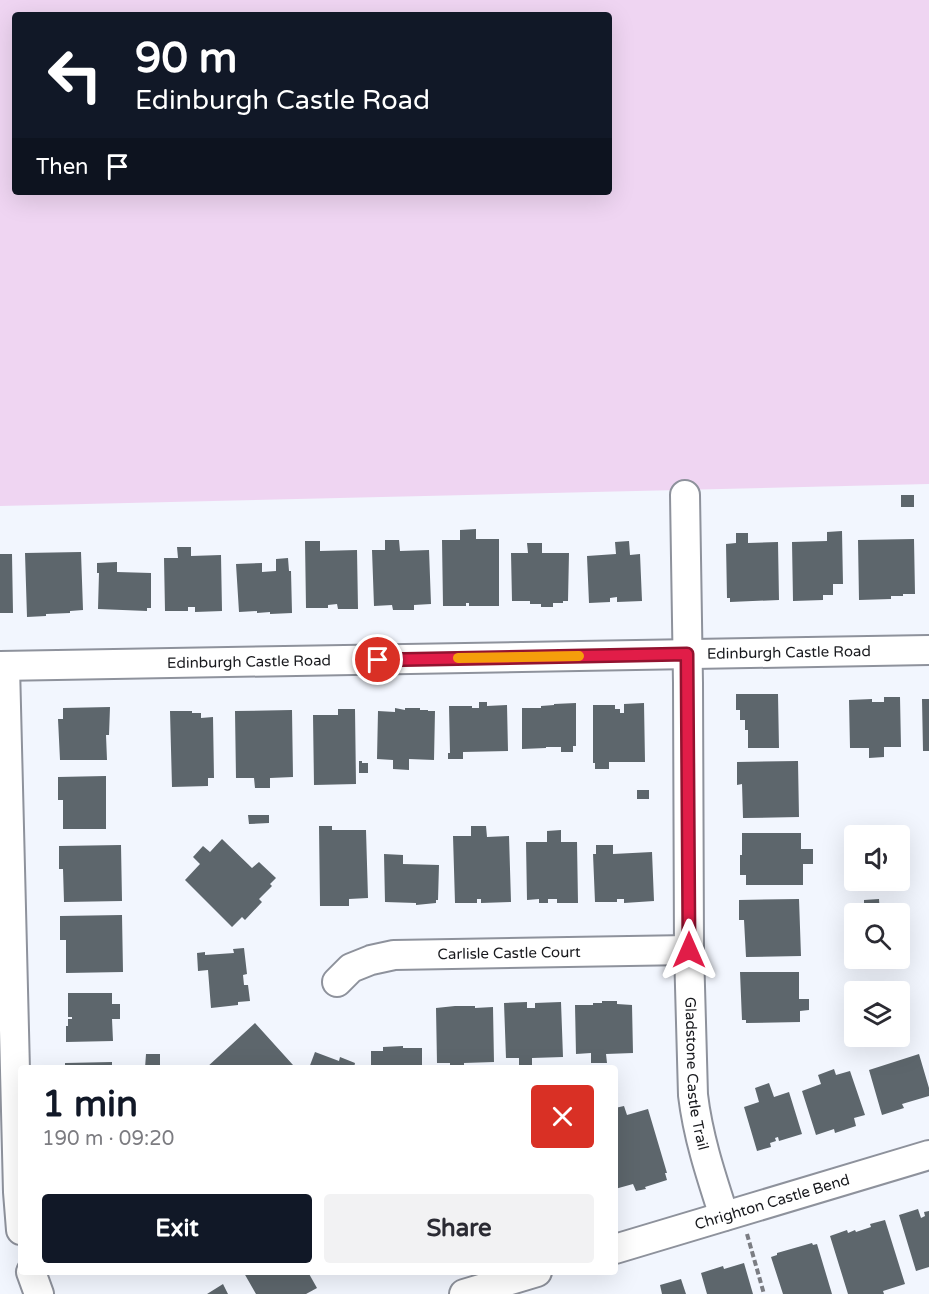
<!DOCTYPE html>
<meta charset="utf-8">
<style>
:root{--surface:#fff;--page:#f2f2f3;--text:#2b2b33;--muted:#7c7c81;--accent:#111827}
body{margin:0;font-family:"Varela Round",sans-serif;background:var(--page);color:var(--text);height:100vh;display:flex;flex-direction:column;font-size:22px;white-space:nowrap}
*{box-sizing:border-box;margin:0}
p{font-size:20px;color:var(--muted)}
.icon{flex:none;width:33px;height:33px;fill:none;stroke:currentColor;stroke-width:2;stroke-linecap:round;stroke-linejoin:round}
.map{position:relative;flex:1;overflow:hidden}
.drawer{position:absolute;left:18px;top:1065px;width:600px;height:210px;display:flex;flex-direction:column;background:var(--surface);border-radius:6px;box-shadow:0 6px 24px #0002}
.drawer>*{flex:none}
.banner{position:absolute;left:12px;top:12px;width:600px;height:183px;border-radius:6px;box-shadow:0 6px 24px #0002;background:#111827;color:#fff;overflow:hidden}
.buttons{position:absolute;left:844px;top:825px;display:grid;gap:12px}
.buttons a{display:grid;place-items:center;width:66px;height:66px;border-radius:6px;background:var(--surface);box-shadow:0 6px 24px #0002;font-size:30px}
.pin{position:absolute;display:grid;place-items:center;width:51px;height:51px;color:#fff;margin:-26px;border:3px solid #fff;border-radius:50%;box-shadow:0 2px 6px #0007}
.me{position:absolute;width:66px;margin:-33px;rotate:0deg;stroke-linejoin:round;filter:drop-shadow(0 0 4px #0008)}
.turn{display:flex;align-items:center;gap:21px;height:126px;padding:0 24px;font-size:27px}
.turn .icon{width:78px;height:78px;stroke-width:2.5}
.turn b{display:block;font-size:42px;line-height:51px}
.then{display:flex;align-items:center;height:57px;padding:0 24px;background:#0003;gap:12px;font-size:22px}
.round{display:grid;place-items:center;flex:none;width:63px;height:63px;border-radius:6px;background:var(--page)}
.summary{display:flex;align-items:center;justify-content:space-between;height:102px;padding:0 24px}
h1{font-size:36px;font-weight:800;line-height:45px;color:var(--accent)}
.cta{display:flex;gap:12px;margin-top:auto;padding:12px 24px}
.cta a{flex:1;height:69px;border-radius:6px;background:var(--accent);color:#fff;font-size:24px;font-weight:800;line-height:69px;text-align:center}
.cta a+a{background:var(--page);color:var(--text)}
.map>svg:first-child{display:block}
</style>
<div class="map">
<svg width="929" height="1294" viewBox="0 0 929 1294">
<rect width="100%" height="100%" fill="#f2f6fe"/>
<path fill="#efd5f2" fill-rule="evenodd" d="M0,0H929V484L0,506ZM15,15H609V192H15Z"/>
<path fill="#5d666c" d="M901,495H914V507H901Z
M476,529V539H499V606H469V603H466V606H443L442,540H460V530Z
M842,531L843,584H833V595H823V600L793,601L792,542L827,541V532Z
M736,533H748V543L778,542L779,600L730,602V598H727L726,544L736,543Z
M914,539L915,594H903V596H891V599L859,600L858,540Z
M385,540H399L400,551L429,550L431,604L414,605V610H393L392,605L374,606L372,550H385Z
M305,541H320V551L357,550L358,609H338L337,604L328,605V608H306Z
M629,541L630,555L640,554L642,601L617,602V597L610,598V602L589,603L587,556L616,554L615,542Z
M527,543H542V553H569L568,601H563V603H553V607H541V604H530V601H512L511,553H528Z
M177,547H191V556L221,555L222,611L195,612V607H188V611H165L164,558H178Z
M81,552L83,610L70,611V613L46,614V616L27,617L25,553Z
M0,554H12L13,613H0Z
M288,558L289,571H291L292,613L270,614V612L257,613V611L239,612L236,564L262,563V572L276,571V559Z
M117,562V572L151,573V608H147V611L98,609L99,573H97V563Z
M736,694H778L779,748H748V730H745V720H740V710H736Z
M884,697H900L901,747H884V757L869,758V748H850L849,700L872,699V702H884Z
M922,699H929V751H923Z
M479,702H487V706L507,705L508,751L463,752V759H448V753H450L449,706H472V708H479Z
M576,703V746H573V752H561V747H546V748L522,749V708H541V706L554,705V704Z
M644,703L645,762H609V769H595V763H593V705H615V709H620V713H624V704Z
M110,707L109,735H106L107,760H60L58,719H63V708Z
M395,708L405,710V708H420V710H428V711H435L434,760L409,759V770L393,769V760L377,759L378,711L395,712Z
M338,709H355L356,784L314,785L313,715H338Z
M292,710L293,777L270,778V788H255L254,778H236L235,711Z
M170,711H192V713H201V718L213,717L214,778H208V786L172,787Z
M359,761H362V763H368V773H359Z
M798,761L799,817L743,818L742,784L737,785V762Z
M106,776V829H63V800H58V777Z
M637,790H649V799H637Z
M248,815H269V823L249,824Z
M319,826H332V830H366L368,898L349,899V906H320Z
M471,826H486L487,837L509,836L511,902L481,903V899H477V903H455L453,836H471Z
M561,830V842H577L578,903H557V899H548V903H539V899L527,900L526,842H547V831Z
M742,833H801V849H813V864H803V885H746V875H740V855H742Z
M222,839L252,868L259,862L276,878L270,884L272,886L259,899L262,902L245,920L242,917L232,927L185,880L200,864L193,857L203,846L210,852Z
M121,845L122,901L64,902L63,869H59V846Z
M596,845H613V854L652,852L654,901L624,903V899H617V902H595L593,854H596Z
M384,854L403,855V864L439,865L438,900H436V903L416,905V903L385,902Z
M799,899L801,956L746,957L744,920H739V900Z
M879,899L880,914H864V900Z
M122,915L123,972L66,973V940H60V916Z
M244,948L247,974L243,975L244,985H248L250,1001L238,1002V1005L211,1008L208,970L198,971L197,953L205,952V955L234,953L233,949Z
M740,972H799V999H809V1010L800,1011V1022L746,1023V1020H742Z
M68,993H112V1004H120V1019H112L113,1041L66,1042V1026H68V1019H72V1017H68Z
M602,1001H617V1004L632,1005L633,1053L606,1054L607,1063H591V1053L576,1054L575,1005H593V1003H602Z
M527,1002V1008H535V1003L561,1002L563,1057L532,1058V1067L519,1068V1058H506L504,1003Z
M455,1006H475V1008L493,1007L494,1062L464,1063V1068H450V1063H437L436,1008Z
M255,1023L293,1065L290,1068H206Z
M403,1046V1048H422V1068H371V1051H383V1047Z
M315,1052L339,1061L340,1057L355,1063L354,1068H309Z
M146,1054H160V1068H145Z
M919,1054L929,1088V1096L902,1104L904,1108L882,1115L869,1070Z
M112,1062V1068H65V1063Z
M834,1069L836,1075L850,1071L865,1115L854,1118L856,1126L835,1133L834,1129L816,1135L802,1091L821,1084L818,1075Z
M769,1083L774,1097L789,1092L802,1134L779,1141L778,1137L775,1138L776,1141L770,1143L771,1147L757,1151L744,1107L759,1102L755,1088Z
M624,1106L627,1115L648,1109L667,1173H665L667,1180L645,1187L646,1189L636,1191L633,1184L615,1189V1108Z
M918,1209L921,1218L925,1216L924,1212L929,1211V1267L916,1271L899,1215Z
M885,1220L905,1284L883,1291L884,1294H848L830,1236L847,1230L848,1233L855,1230L856,1232L871,1227L870,1224Z
M812,1243L813,1245L817,1244L832,1294H783L771,1257L777,1255V1253Z
M744,1263L753,1294H707L701,1273L723,1266L724,1269Z
M245,1272H308L317,1288L306,1294H256L244,1273Z
M681,1279L686,1294H662L660,1285Z
M223,1284L228,1294H207Z"/>
<g fill="none" stroke-linecap="round" stroke-linejoin="round">
<defs>
<g id="minor">
<path id="s1" d="M685,495L688,683L689,950L693,1095C698,1137 711,1176 724,1216"/>
<path id="s2" d="M0,666L929,650"/>
<path d="M5,666L18,1192L21,1230"/>
<path id="s3" d="M337,982L351,968L371,960L394,955L689,950"/>
<path id="s4" d="M615,1249L929,1155"/>
<path d="M31,1272L39,1294"/>
<path d="M464,1294L537,1272"/>
</g>
</defs>
<use href="#minor" stroke="#8e929c" stroke-width="32"/>
<path stroke="#7b7d83" stroke-width="4" stroke-dasharray="6 3" stroke-linecap="butt" d="M747,1234L764,1294"/>
<use href="#minor" stroke="#fff" stroke-width="28"/>
</g>
<g fill="none" stroke-linecap="round" stroke-linejoin="round">
<defs>
<path id="route" d="M378,660L687,654L689,950"/>
</defs>
<use href="#route" stroke="#92132f" stroke-width="15"/>
<use href="#route" stroke="#e11d48" stroke-width="10"/>
<path stroke="#f59e0b" stroke-width="10" d="M458,658L579,656"/>
</g>
<g text-anchor="middle" dominant-baseline="central" stroke-width="6" stroke-linejoin="round" paint-order="stroke">
<g font-size="15" fill="#18191d" stroke="#f2f6fe">
<text stroke="none"><textPath href="#s2" startOffset="789">Edinburgh Castle Road</textPath></text>
<text stroke="none"><textPath href="#s2" startOffset="249">Edinburgh Castle Road</textPath></text>
<text stroke="none"><textPath href="#s3" startOffset="180">Carlisle Castle Court</textPath></text>
<text stroke="none"><textPath href="#s1" startOffset="579">Gladstone Castle Trail</textPath></text>
<text stroke="none"><textPath href="#s4" startOffset="164">Chrighton Castle Bend</textPath></text>
</g>
</g>
</svg>
<div class="buttons">
<a><svg class="icon" aria-label="sound" viewBox="0 0 24 24"><path d="M4 9h4l5-4v14l-5-4H4zM17 9q2 3 0 6"/></svg></a>
<a><svg class="icon" aria-label="search" viewBox="0 0 24 24"><circle cx="10" cy="10" r="6"/><path d="M15 15l6 6"/></svg></a>
<a><svg class="icon" aria-label="layers" viewBox="0 0 24 24"><path d="M12 4l9 5-9 5-9-5zM3 14l9 5 9-5"/></svg></a>
</div>
<div class="pin" style="left:378px;top:660px;background:#d93025"><svg class="icon" aria-label="arrive" viewBox="0 0 24 24"><path d="M6 21V4h12l-3 4 3 4H6"/></svg></div>
<svg class="me" style="left:689px;top:950px" viewBox="-20 -20 40 40"><path d="M0-17L14 15 0 8-14 15z" fill="#e11d48" stroke="#fff" stroke-width="4"/></svg>
<div class="banner">
<div class="turn"><svg class="icon" aria-label="left" viewBox="0 0 24 24"><path d="M17 20v-9H6M10 6l-5 5 5 5"/></svg><div><b>90 m</b>Edinburgh Castle Road</div></div>
<div class="then">Then<svg class="icon" aria-label="arrive" viewBox="0 0 24 24"><path d="M6 21V4h12l-3 4 3 4H6"/></svg></div>
</div>
<section class="drawer">
<div class="summary"><div><h1>1 min</h1><p>190 m · 09:20</p></div><a class="round" style="background:#d93025;color:#fff"><svg class="icon" aria-label="close" viewBox="0 0 24 24"><path d="M6 6l12 12M18 6L6 18"/></svg></a></div>
<div class="cta"><a>Exit</a><a>Share</a></div>
</section>
</div>
